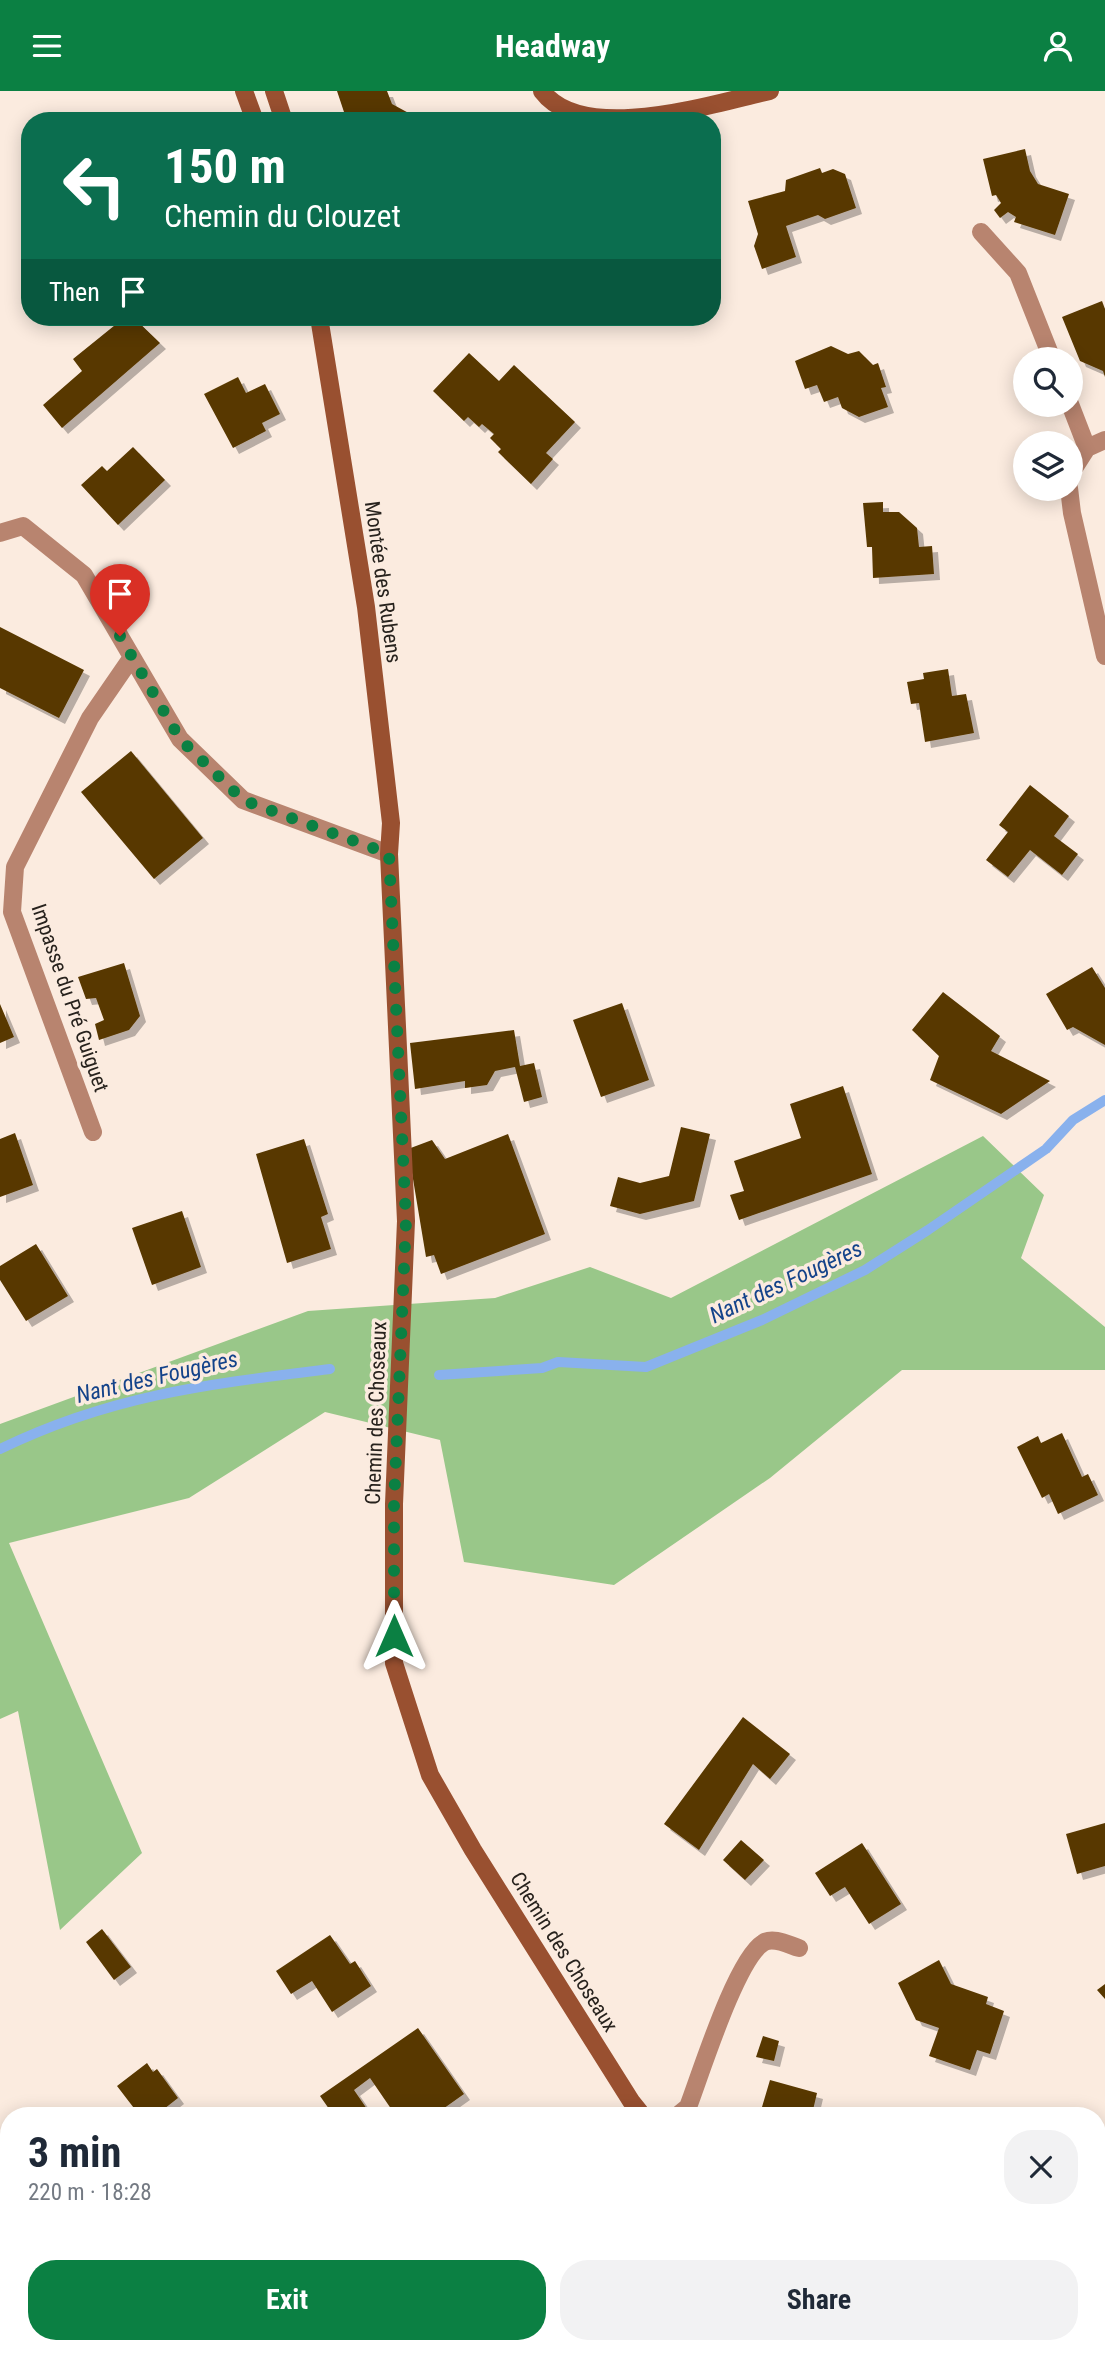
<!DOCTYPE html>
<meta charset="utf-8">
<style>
:root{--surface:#fff;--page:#f2f2f3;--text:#1f2937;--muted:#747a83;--accent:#0b8043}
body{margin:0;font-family:"Roboto Condensed",sans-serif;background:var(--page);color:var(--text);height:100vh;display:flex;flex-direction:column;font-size:26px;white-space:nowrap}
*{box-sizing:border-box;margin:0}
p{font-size:23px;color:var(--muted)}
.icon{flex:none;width:38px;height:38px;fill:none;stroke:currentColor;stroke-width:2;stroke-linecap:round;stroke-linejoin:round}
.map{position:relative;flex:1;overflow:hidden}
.side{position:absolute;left:0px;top:2016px;width:1106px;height:247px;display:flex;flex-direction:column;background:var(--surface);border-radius:28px 28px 0 0;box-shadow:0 4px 18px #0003}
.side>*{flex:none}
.top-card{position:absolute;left:21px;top:21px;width:700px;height:214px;border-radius:28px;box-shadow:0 4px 18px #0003;background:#0b6e4f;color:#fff;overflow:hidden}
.tools{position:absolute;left:1013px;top:256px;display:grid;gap:14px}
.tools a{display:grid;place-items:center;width:70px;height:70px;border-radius:50%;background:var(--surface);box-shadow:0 4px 18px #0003;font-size:35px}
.pin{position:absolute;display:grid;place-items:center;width:60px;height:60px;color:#fff;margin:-72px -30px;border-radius:50% 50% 50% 0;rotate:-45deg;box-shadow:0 0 7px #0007}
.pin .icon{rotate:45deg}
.me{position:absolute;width:77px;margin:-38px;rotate:0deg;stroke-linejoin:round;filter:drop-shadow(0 0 5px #0008)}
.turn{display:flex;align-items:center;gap:24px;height:147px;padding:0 28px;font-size:32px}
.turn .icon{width:91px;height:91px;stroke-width:2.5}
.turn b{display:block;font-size:49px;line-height:60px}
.then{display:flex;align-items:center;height:66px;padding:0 28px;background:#0003;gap:14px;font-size:26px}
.round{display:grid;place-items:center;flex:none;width:74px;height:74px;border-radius:28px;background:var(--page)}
.head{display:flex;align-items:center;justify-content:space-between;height:119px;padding:0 28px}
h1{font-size:42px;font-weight:700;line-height:52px}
.action{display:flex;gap:14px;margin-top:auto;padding:14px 28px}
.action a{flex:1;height:80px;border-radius:28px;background:var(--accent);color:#fff;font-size:28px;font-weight:700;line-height:80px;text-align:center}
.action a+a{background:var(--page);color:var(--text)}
header{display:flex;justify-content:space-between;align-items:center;height:91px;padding:0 28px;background:var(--accent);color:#fff;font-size:32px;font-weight:700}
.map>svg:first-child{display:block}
</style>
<header><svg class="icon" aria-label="menu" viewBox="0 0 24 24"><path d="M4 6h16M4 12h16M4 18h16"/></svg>Headway<svg class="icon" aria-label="person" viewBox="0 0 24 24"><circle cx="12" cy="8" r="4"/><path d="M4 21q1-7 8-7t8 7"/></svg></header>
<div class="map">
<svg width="1105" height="2262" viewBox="0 0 1105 2262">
<defs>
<filter id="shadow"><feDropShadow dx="6" dy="6" stdDeviation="0" flood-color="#0004"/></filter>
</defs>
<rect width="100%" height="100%" fill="#fbebdf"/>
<path fill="#99c789" d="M983,1045L1044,1104L1021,1167L1105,1236V1279H902L770,1387L614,1494L464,1471L440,1349L325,1321L189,1407L9,1452L142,1762L60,1839L18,1620L0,1628V1333L308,1220L495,1207L590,1176L671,1207Z"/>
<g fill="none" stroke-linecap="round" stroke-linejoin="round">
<path stroke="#89b1ed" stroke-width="10" d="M439,1284L542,1277L558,1271L646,1276L762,1229L865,1179L928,1139L1046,1058L1073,1029L1105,1009
M0,1358C111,1304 209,1293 330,1278"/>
</g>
<path fill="#583800" filter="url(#shadow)" d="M337,0H387L392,13L416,26L414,30H347Z
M1025,58L1030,80L1038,93L1069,103L1055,144L1014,131L1016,126L1008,121L1000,127L994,119L1001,112L996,104L992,105L983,68Z
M820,77L822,82L833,78L845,83L856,117L825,128L818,124L786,135L796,166L762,178L754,155L758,143L748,110L785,100L786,89Z
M1102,210L1105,218V286L1103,280L1080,270L1062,226Z
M125,226H133L160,252L62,337L43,314L82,280L73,268Z
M831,255L848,263L859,260L873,274L878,272L886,296L881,297L888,316L859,326L842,317L838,306L824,311L817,294L805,298L795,270Z
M469,262L499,290L514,274L575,331L546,362L553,368L531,393L498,361L501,358L490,347L494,343L482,333L479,336L468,326L464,330L433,300Z
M238,286L246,302L265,293L280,323L262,332L266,340L233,357L204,303Z
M133,356L165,389L118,434L81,394L102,375L107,380Z
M883,411V421H899L917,437L919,456L932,455L934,483L873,487L872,456H867L863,412Z
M0,536L84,579L59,627L0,597Z
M948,578L952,605L966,603L974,642L925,651L919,612L911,613L907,591L924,588L923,582Z
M131,660L203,747L154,788L81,701Z
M1030,694L1069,725L1054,745L1078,763L1062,784L1030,759L1008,786L986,769L1008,741L999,734Z
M124,872L140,925L129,939L99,949L95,933L104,929L96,907L86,908L78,886Z
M1092,876L1105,897V954L1073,936L1067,939L1046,903Z
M943,901L1000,945L991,960L1050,990L1001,1023L930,989L939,965L912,939Z
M622,912L649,989L601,1006L573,929Z
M0,913L14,946L0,952Z
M514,939L520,975L534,972L542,1006L524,1011L515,976L495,980L487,994L465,997V990L415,998L410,952Z
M843,995L872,1083L739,1129L730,1104L744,1100L734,1070L801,1047L790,1013Z
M681,1036L710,1043L694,1110L640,1123L610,1115L618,1086L640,1092L669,1085Z
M15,1042L33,1094L0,1106V1048Z
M508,1043L545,1143L441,1183L434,1164L426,1166L408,1058L432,1049L445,1068Z
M304,1048L328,1123L321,1126L331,1158L287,1172L256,1063Z
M182,1120L201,1176L152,1194L132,1137Z
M36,1153L68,1205L26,1230L0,1189V1175Z
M1062,1342L1082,1386L1088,1383L1098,1404L1058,1423L1049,1403L1042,1407L1017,1356L1038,1345L1041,1352Z
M743,1626L790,1663L770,1688L753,1673L699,1759L664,1733Z
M1105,1732V1775L1077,1783L1066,1743Z
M741,1749L764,1769L745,1789L723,1769Z
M862,1752L901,1813L869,1833L845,1796L830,1805L815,1782Z
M102,1838L131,1876L114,1889L86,1851Z
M330,1844L350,1873L355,1870L371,1895L332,1921L312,1890L291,1903L276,1880Z
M939,1869L951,1893L988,1906L986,1913L1004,1920L990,1963L977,1959L970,1979L929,1965L939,1937L916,1929L898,1892Z
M1105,1893V1908L1097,1899Z
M418,1937L464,2003L433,2025H396L370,1987L354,1999L367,2018L357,2025H334L320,2005Z
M763,1945L779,1950L774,1970L756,1966Z
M147,1972L153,1981L157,1978L178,2007L155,2025H140L117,1995Z
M770,1989L817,2002L813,2019L816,2025H767L762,2016Z
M22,2254H36L40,2258L35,2262Z
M193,2254H242L248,2262H199Z
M263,2254H303L296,2262H270Z
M337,2254H364L359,2262H333Z
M777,2254H823L825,2262H779Z
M148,2255L152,2262H138Z"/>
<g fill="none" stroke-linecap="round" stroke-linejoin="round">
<path stroke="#b8846f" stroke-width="18" d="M0,2216L9,2209"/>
<path stroke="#b8846f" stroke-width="18" d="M981,141L1018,182L1052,268
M1070,313L1087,357
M1071,382L1087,357L1105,349
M1069,397L1072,422L1105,565
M0,442L23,435L84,484L180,648L243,709L389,763
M93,1041L12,821L15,776L90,627L132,566
M677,2025L688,2016C701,1982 736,1869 763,1852C773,1845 789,1854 799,1857"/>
<path stroke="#995030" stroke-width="18" d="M244,0L255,30
M274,0L284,30
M542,0C583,55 715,12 770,0
M319,226L366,516L391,732L389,763L406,1130L394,1413V1572L430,1684L473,1759L631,2010L643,2025
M690,2262L694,2254"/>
</g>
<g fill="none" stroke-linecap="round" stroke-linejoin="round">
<path stroke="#0b8043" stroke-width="12" stroke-dasharray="0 21.6" d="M120,545L180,648L243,709L389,763L406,1130L394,1413V1545"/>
</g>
<g text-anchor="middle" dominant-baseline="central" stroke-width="7" stroke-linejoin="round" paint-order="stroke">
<g font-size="21" fill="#27221d" stroke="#fbebdf">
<text transform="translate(383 491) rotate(82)">Montée des Rubens</text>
<text transform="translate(70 907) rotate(71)">Impasse du Pré Guiguet</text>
<text transform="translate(376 1322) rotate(-88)">Chemin des Choseaux</text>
<text transform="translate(564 1861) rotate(58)">Chemin des Choseaux</text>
</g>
<g font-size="23" font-style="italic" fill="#14438a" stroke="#fbebdf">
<text transform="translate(786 1191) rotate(-25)">Nant des Fougères</text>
<text transform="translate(157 1286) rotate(-13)">Nant des Fougères</text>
</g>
</g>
</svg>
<div class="tools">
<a><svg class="icon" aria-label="search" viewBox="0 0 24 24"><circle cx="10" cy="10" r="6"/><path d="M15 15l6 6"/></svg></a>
<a><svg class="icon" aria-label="layers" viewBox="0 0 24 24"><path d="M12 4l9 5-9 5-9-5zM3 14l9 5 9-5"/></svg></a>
</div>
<div class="pin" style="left:120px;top:545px;background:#d93025"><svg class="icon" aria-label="arrive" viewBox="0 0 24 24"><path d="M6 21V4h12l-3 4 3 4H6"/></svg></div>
<svg class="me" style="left:394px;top:1545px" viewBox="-20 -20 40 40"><path d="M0-17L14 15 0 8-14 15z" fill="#0b8043" stroke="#fff" stroke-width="4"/></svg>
<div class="top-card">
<div class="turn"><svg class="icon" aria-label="left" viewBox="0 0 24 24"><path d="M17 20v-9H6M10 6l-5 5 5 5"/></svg><div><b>150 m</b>Chemin du Clouzet</div></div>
<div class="then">Then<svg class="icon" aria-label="arrive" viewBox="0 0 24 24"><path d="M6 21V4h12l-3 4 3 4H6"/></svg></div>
</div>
<section class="side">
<div class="head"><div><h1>3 min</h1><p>220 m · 18:28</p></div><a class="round"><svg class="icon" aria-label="close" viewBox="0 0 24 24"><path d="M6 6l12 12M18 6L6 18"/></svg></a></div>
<div class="action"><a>Exit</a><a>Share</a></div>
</section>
</div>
